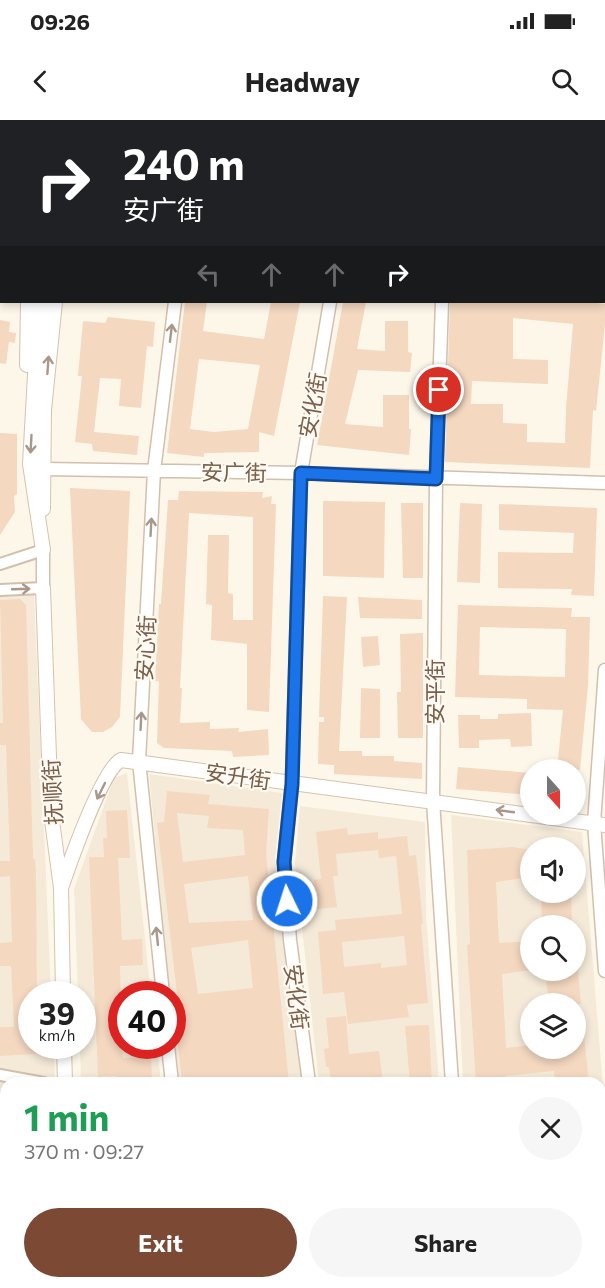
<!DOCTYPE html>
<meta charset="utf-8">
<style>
:root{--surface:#fff;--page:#f6f6f6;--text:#222;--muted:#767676;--accent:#7c4934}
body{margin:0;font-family:Commissioner,"Noto Sans SC",sans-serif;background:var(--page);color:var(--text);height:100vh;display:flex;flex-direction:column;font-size:22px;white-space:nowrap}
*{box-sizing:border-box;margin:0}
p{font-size:20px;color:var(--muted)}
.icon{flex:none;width:33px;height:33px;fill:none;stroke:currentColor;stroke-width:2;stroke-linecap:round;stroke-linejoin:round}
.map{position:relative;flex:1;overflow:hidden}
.panel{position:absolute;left:0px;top:957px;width:606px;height:212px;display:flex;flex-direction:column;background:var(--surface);border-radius:18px 18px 0 0;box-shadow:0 3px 9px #0003}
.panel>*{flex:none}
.hud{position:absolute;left:0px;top:0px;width:606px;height:183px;box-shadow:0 3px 9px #0003;background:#202124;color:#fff;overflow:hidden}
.needle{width:39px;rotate:159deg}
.buttons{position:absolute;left:520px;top:639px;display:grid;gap:12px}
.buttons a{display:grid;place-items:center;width:66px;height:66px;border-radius:50%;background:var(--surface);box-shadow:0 3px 9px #0003;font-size:30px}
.speed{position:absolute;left:18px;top:861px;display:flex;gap:12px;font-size:30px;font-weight:700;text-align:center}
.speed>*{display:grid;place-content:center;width:78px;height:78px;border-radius:50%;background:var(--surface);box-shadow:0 3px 9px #0003;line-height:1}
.speed small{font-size:15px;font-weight:400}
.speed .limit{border:9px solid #d22;background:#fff;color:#111}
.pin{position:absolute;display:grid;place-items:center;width:51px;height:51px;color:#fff;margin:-26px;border:3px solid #fff;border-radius:50%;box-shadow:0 2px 6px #0007}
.me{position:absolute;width:66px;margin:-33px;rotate:356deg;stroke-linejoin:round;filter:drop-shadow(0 0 4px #0008)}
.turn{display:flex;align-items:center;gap:21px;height:126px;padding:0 24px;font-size:27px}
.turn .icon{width:78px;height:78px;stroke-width:2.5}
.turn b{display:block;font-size:42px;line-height:51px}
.lanes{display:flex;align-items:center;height:57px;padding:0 24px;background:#0003;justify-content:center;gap:30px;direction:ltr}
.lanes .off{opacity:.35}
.round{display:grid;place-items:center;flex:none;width:63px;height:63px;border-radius:32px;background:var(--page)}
.overview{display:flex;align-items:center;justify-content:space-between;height:102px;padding:0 24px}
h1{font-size:36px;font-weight:700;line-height:45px;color:#1e9e55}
.action{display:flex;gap:12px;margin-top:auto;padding:12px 24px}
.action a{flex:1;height:69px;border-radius:36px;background:var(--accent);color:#fff;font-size:24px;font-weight:700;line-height:69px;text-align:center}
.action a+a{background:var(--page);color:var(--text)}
.status{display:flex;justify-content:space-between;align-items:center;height:42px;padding:0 30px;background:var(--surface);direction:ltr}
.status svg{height:16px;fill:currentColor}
header{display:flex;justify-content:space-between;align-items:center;height:78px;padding:0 24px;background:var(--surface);font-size:27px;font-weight:700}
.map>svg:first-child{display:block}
</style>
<div class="status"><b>09:26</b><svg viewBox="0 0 49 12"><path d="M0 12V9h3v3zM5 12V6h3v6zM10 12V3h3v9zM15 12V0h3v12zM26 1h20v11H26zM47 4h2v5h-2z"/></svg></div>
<header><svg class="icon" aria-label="back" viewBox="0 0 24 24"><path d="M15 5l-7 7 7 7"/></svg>Headway<svg class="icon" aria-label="search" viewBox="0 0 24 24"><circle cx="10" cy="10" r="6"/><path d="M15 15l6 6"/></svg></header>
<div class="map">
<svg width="605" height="1168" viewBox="0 0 605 1168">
<rect width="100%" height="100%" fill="#fdf7ea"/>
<path fill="#f5ead8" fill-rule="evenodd" d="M34,475L51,874H32V926H54L55,963H6V969L0,968V477Z
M127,653L151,874H122V926H157L161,963H81L80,926H82V874H78L74,769L114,658Z
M149,654L282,673L275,738L302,963H179L173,897L172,874H170Z
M300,686L425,702L426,795L439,963H319L295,744Z
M451,695L582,712L605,991V1030L600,1031V963H463ZM531,728H576V772H531ZM531,806H576V850H531ZM531,884H576V928H531Z
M605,1061V1168H477V1162H600V1062Z
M6,1093V1162L52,1163V1168H0V1094Z
M456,1162V1168H340L339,1163Z
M89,1163H183V1168H89Z
M324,1163V1168H203L202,1163Z"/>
<path fill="#f4e6fa" d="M0,969H6V1026L1,1027L4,1085L0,1086Z"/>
<path fill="#f4d8c0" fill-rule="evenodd" d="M185,182H207L203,211L264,219L271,182H300L274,316L259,312V332L204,333V337L167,333ZM199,239L260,245L248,309L214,312L190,309Z
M343,182H366L357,229L385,231V201H408V232L412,233L410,252L358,250L345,304L383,307V275H409V309H411L409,335L317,325Z
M450,182H585L605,184V205L596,291L593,290L590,348L445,342ZM513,198L573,204L566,288L565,323L527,322V304L503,303V284H471L472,261L548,264V240L513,239Z
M108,197L155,202L153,227L147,226L141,288L119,286L121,259L100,258L94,312L139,316L137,335L93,331L92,324L75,322L82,256H78L83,201L105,203Z
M0,200L10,202L9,212L16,213L15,223L9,222L6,244L0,243Z
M0,313L17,314V374L14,376L15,392L0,415Z
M70,368L130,371L120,597L112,607L103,612H92L81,599Z
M179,371L263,372L262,378L272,376L271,384H276L269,592L247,590V524L211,520L212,485L206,484L208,415H229L228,473L233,474V500H253V397L189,393L180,568H182L180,603L210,602V609L239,608L238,612L268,609L269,635L233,637L232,631L164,628L157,623L159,561H155L159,484H161L168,380H178Z
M323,381L385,382L384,458L323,456Z
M401,383H423V458H403Z
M460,383L482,384L480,463L457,462Z
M499,384L597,388L594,476L571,475L572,469L498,468V432L573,433L574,413L499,410Z
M323,476L347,477L339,631H362V636H394V641L422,643V659L334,654V645L318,644L319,602H324V597H319Z
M358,477L422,480V499L360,498Z
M20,479L26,485L33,739H35L36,754L37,874H32V926H37L36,934L0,936V907H14L11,846H0V823L12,822L10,756L0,757V741H10L6,625H0V603H3L0,480Z
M458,485L572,488L571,497H590L588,566L580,650H557L563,590L527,589V579L455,577ZM480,507L566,509L565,557L479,555Z
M423,513V618H398L397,572H401L400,514Z
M378,516L380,545L363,547L361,517Z
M361,568L380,569V618H360Z
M531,593L532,626L511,627L510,619L479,620V628H459L458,595H480V599H498V594Z
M458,647L531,653V675L456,669Z
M167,671L210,675L208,684L269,689L266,733L289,963H182L177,916H182L157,703L164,702ZM177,693L209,696L207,708L243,710L245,735L183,742ZM248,756L253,800L189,803L184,764ZM248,820L253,868L198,874L191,828Z
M127,690L130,738H118L122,820L142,819L143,845L120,846L122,926L123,938L151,937L152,961L116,963V956L98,957L89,737H104L103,718H107L106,691Z
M347,708L348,715L378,712V719L407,716L409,736L416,735L423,804H421L428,883L407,885L409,897L348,904L344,872L323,874L318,812L336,810L335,800L402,794L396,736L379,738L378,730L336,734L338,756H333L337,787L317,789L314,760L321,759L316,712ZM404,816L407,845L381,848V843L344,847L342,822Z
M513,727L531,730V757L496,762L499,823L531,821V850L502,854L506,928L531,925V928H576V905H583L589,963H555L554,951L506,956V963H476L467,825L470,824L467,730Z
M541,772H571L572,806H542Z
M545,850H578L581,884H549Z
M346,896L349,934L379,931L383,963H331L329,947H326L324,929L329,928L326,898Z
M429,905L432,963H410L405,906Z"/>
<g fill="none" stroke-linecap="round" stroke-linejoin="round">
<defs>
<path id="minor" d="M604,150H605
M0,162L2,163
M0,444L43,430
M0,470L43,468
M0,955L44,963"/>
<path id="tertiary" d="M199,2V0
M363,2V0
M444,2V0
M442,182L436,359L433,681L452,963
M43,349L301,353L605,363
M43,430V468
M605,550L594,703L605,851
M163,874L139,641L154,351L175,182
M168,926L172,963
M309,963L290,820L284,742L292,664L301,353L330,182
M600,1041H605
M192,1162L193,1168
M331,1162L332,1168
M463,1162L464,1168"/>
<path id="secondary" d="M52,2V0
M69,2V0
M83,2L84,0
M42,182L36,237L30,344L43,430
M27,245L28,182
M43,389L44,290L55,182
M43,468L51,693L61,768L63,874
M61,768C69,745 102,649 121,640L605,705
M64,926L65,963
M72,1162V1168"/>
</defs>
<use href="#minor" stroke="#d1c0ae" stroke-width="14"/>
<use href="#tertiary" stroke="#d1c0ae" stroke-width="15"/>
<use href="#secondary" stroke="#d6c2ae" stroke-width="16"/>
<use href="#minor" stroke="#fff" stroke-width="10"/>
<use href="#tertiary" stroke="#fff" stroke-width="12"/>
<use href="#secondary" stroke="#fff" stroke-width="14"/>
</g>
<defs><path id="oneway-shaft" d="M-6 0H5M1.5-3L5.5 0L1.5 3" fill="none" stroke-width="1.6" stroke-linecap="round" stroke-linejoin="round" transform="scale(1.5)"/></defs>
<g stroke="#a9978a">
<use href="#oneway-shaft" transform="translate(171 213) rotate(-83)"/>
<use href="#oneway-shaft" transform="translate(48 245) rotate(-86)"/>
<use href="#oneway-shaft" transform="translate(31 324) rotate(93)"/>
<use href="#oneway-shaft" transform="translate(151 407) rotate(-87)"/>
<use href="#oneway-shaft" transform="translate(21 469) rotate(-2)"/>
<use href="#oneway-shaft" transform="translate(141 601) rotate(-87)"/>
<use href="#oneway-shaft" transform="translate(101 671) rotate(116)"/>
<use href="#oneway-shaft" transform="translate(505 691) rotate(-172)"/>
<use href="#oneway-shaft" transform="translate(157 816) rotate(-96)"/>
</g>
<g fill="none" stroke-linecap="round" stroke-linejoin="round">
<defs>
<path id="route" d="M287,781L284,742L292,664L301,353L436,359L439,270"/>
</defs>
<use href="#route" stroke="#114b97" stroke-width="15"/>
<use href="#route" stroke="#1a73e8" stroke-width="10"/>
</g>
<g text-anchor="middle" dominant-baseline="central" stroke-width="4.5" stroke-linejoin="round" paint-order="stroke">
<g font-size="22" fill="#7a5f4b" stroke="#fffaf1">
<text transform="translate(312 285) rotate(-80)">安化街</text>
<text transform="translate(234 352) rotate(1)">安广街</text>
<text transform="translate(145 528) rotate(-87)">安心街</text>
<text transform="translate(434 572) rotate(-90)">安平街</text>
<text transform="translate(238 656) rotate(8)">安升街</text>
<text transform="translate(52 672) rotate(-93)">抚顺街</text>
<text transform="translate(297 877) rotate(83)">安化街</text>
</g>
</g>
</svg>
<div class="buttons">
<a><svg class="needle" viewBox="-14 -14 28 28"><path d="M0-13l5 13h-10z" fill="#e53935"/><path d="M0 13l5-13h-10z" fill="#767676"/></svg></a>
<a><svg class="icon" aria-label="sound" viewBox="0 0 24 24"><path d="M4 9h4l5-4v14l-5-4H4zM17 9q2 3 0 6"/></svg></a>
<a><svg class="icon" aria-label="search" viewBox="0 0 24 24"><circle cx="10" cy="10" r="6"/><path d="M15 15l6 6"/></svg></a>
<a><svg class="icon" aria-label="layers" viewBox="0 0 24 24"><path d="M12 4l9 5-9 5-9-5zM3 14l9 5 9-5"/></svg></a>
</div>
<div class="speed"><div>39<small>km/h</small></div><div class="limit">40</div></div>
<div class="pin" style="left:439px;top:270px;background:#d93025"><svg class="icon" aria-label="arrive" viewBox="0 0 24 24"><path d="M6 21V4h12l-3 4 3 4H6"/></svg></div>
<svg class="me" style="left:287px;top:781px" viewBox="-20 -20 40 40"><circle r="17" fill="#1a73e8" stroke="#fff" stroke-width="3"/><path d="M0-11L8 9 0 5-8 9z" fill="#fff"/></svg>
<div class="hud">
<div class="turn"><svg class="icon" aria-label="right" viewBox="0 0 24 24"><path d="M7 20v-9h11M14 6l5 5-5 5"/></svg><div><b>240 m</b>安广街</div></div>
<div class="lanes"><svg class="icon off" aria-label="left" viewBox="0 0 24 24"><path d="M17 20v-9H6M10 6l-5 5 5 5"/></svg><svg class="icon off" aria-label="ahead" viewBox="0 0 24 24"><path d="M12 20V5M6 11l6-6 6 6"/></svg><svg class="icon off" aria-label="ahead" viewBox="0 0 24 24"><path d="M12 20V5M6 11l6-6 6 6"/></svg><svg class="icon" aria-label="right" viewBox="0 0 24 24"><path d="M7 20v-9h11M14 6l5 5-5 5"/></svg></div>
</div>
<section class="panel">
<div class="overview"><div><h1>1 min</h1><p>370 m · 09:27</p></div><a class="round"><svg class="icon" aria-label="close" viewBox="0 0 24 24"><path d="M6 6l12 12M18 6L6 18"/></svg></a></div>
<div class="action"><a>Exit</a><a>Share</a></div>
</section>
</div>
